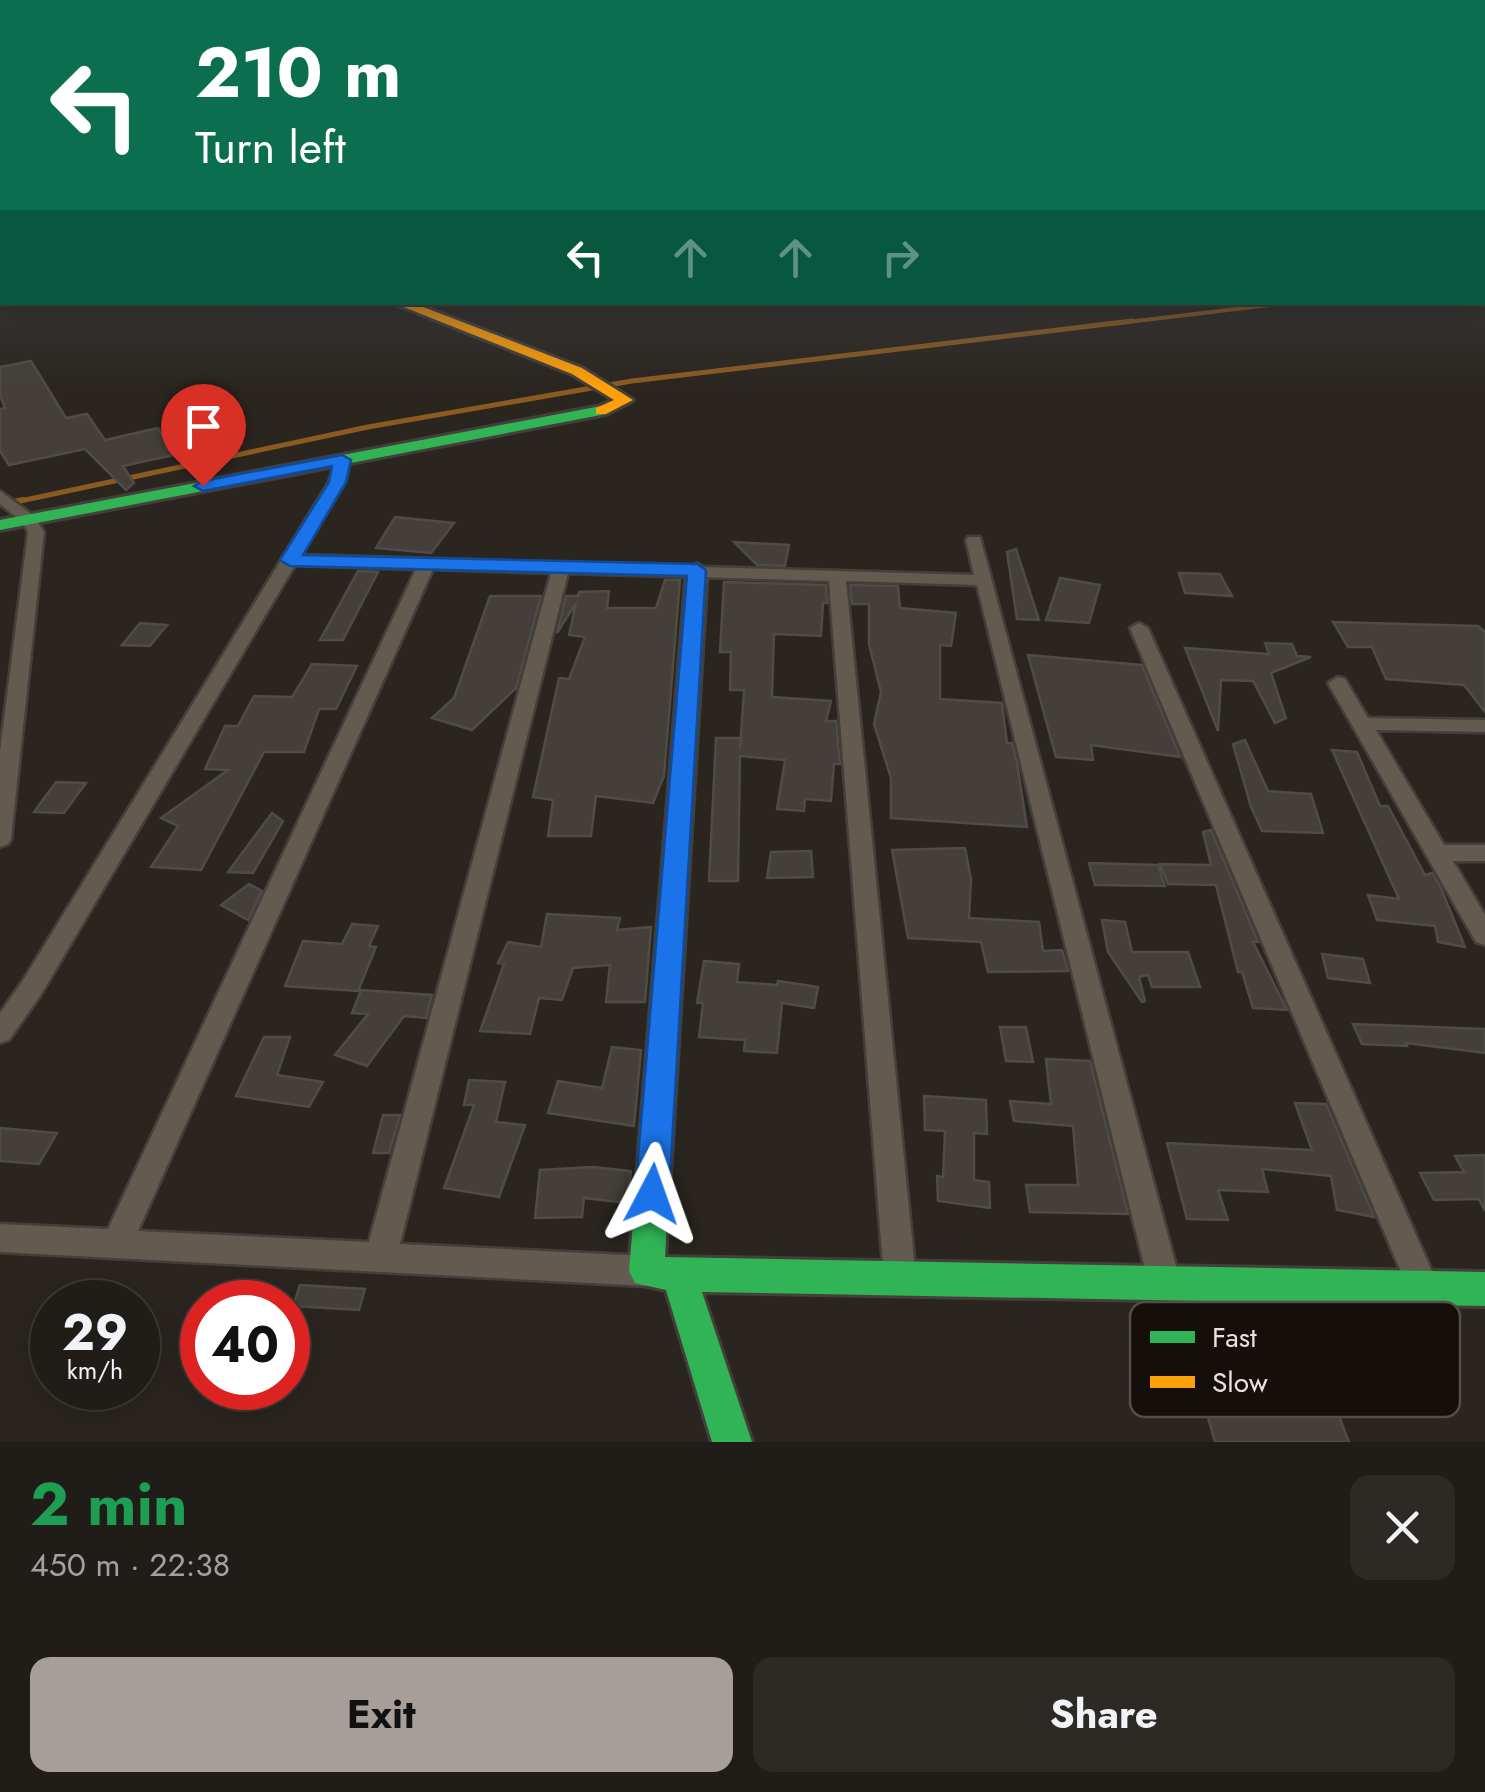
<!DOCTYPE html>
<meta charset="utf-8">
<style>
:root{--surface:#201c17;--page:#2d2924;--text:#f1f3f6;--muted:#a2a1a1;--line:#3d3a36;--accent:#a69f99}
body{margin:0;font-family:Jost,sans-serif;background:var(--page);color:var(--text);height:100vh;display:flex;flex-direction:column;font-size:38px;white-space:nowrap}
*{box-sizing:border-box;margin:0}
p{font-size:32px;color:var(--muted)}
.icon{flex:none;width:55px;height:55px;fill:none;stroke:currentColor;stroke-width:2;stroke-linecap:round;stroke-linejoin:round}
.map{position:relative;height:1442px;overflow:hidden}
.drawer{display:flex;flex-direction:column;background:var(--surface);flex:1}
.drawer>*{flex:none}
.top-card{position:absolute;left:0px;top:0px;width:1485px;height:305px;box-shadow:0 5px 25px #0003,0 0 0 2px var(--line);background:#0b6e4f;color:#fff;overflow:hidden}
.speed{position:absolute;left:30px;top:1280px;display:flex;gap:20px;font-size:50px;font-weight:700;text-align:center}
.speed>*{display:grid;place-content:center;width:130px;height:130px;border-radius:50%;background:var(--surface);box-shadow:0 5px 25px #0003,0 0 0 2px var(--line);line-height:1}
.speed small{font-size:25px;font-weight:400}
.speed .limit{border:15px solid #d22;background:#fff;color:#111}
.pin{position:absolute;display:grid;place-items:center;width:85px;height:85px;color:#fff;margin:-102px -42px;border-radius:50% 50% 50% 0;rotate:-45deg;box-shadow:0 0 10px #0007}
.pin .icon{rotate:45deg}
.me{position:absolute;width:110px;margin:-55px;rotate:4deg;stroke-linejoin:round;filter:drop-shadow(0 0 8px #0008)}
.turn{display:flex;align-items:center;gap:35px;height:210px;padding:0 30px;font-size:45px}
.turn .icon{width:130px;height:130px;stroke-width:2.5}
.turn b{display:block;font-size:70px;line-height:85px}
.lanes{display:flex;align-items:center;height:95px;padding:0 30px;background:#0003;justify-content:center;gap:50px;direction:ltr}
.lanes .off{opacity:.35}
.round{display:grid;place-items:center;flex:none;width:105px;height:105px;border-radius:20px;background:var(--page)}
.overview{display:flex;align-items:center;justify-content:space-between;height:170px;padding:0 30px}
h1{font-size:60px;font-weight:700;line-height:75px;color:#1e9e55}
.button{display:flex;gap:20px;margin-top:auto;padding:20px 30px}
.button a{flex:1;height:115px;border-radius:20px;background:var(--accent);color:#111;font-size:40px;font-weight:700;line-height:115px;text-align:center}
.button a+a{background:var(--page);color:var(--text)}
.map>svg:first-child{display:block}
</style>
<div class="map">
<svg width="1485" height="1442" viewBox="0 0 1485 1442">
<rect width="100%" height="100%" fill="#2a251f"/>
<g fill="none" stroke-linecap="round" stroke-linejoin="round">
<path stroke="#8b5a21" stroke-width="4" d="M1111,324L1295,302"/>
<path stroke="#8b5a21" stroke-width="5" d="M11,503L368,427L632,381L1132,321"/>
<path stroke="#8b5a21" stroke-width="6" d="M0,505L23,500"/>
</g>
<path fill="#444039" stroke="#4f4b46" stroke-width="2.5" d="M31,361L66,418L87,414L105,440L158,428L174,455L123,466L134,483L126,490L85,449L9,465L0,451V409L5,408L0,395V367Z
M395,517L454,523L431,553L376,548Z
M734,542L789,545L785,566L757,565Z
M1016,549L1039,620L1017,619L1007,552Z
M358,571L378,572L343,640H320Z
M1179,573L1220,574L1232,596L1185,593Z
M1060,578L1100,585L1089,623L1046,620Z
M665,580H680L664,776L653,803L596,796L591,836H548L553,800L533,797L559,678L569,679L585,637L569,635L576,603L557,633L566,596H578L579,592L609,591L607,608H656Z
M724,582L826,585L827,603H823L821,636L774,634L772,697L831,701L826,721H836L840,764H834L831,801L805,799L804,811L777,809L785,760L740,756L738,881H709L716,738H741L740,749L744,690H730L731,652H720Z
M850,585L898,586L900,608L956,613L951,646L940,645V699L1002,703L1007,743H1012L1017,763L1027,827L891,818V778L874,724L881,692L869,644V604H852Z
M490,596H541L516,688L472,730L432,718L454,698Z
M1333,622L1478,626L1485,632V712L1464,685L1386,679L1372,647H1348Z
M140,623L167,625L150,646L122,645Z
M1265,643L1292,644L1297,656L1311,657L1271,673L1286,718L1275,723L1253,681L1221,680L1218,731L1185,648L1269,654Z
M1028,655L1142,665L1180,757L1091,745L1093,760L1056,757Z
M312,664L357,666L336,709H319L304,752H264L201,870L151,867L178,826L161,818L228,770L205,769L225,726H238L254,696L292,697Z
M1245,740L1268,791L1311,794L1323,833L1262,831L1251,807L1233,744Z
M1332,750L1357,752L1380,806H1388L1425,875L1432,873L1441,888L1465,947L1438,942L1435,926L1377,920L1368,895L1399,899Z
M56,782L86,783L64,813L34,812Z
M272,813L283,821L253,873L228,872Z
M1211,830L1258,942H1253L1287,1010L1253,1008L1242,972H1238L1216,885L1168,884L1160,864L1211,865L1203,832Z
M965,848L971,879L969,918L1039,922L1043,951L1062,950L1068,971L988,972L981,942L908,938L892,850Z
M811,851L813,877L767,878L771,852Z
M1089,863L1158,865L1165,886L1095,885Z
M249,884L262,891L248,920L221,905Z
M547,914L620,918L617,930L651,927L645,1002H606L610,965L573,968L562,1000L539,998L530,1034L480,1031L504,964L498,963L508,942L541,947Z
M1102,920L1125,922L1132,952H1188L1200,987H1152L1148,975L1139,977L1145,1001L1142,1002L1108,952Z
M352,924L378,926L369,946L376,947L358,991L285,986L303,941L342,944Z
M1322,954L1363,959L1370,983L1328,978Z
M704,961L739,964L737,982L777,985L778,981L818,987L814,1008L782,1003L777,1053L744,1051L745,1040L699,1037L703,1003H697Z
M361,990L432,995L426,1018L404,1016L367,1066L335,1055L368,1014L352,1013Z
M1353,1024L1485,1029V1053L1406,1043L1407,1046L1362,1044Z
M1000,1027H1026L1033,1062L1006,1061Z
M264,1037H290L277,1075L323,1082L309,1107L236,1096Z
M612,1047L641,1050L634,1126L548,1113L558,1081L602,1088Z
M1046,1059L1090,1061L1128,1214L1030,1212L1026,1185H1078L1073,1126L1014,1121L1010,1101L1051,1104Z
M469,1080L505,1082L496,1122L525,1125L499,1197L444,1188L474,1105H464Z
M924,1096L986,1100L987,1134L974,1133V1180L989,1182L990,1208L938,1201L937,1176L943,1177L945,1131L925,1130Z
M1295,1103L1326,1104L1374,1217L1337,1210L1331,1176L1262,1169L1268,1192L1218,1190L1228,1220L1187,1219L1167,1143L1312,1150Z
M383,1115H400L389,1153H373Z
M0,1128L57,1133L39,1164L0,1161Z
M1485,1155V1211L1479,1199L1434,1200L1420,1173L1464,1172L1455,1156Z
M593,1167L631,1171L628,1203L584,1198L582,1217L535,1218L540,1170Z
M300,1285L365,1289L359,1310L293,1306Z
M1197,1379H1267L1274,1398L1331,1396L1349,1442H1215Z"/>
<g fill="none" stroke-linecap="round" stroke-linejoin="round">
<defs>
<path id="street" d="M1482,186H1485V190H1482Z
M2,195V201L0,202V196Z
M1482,206L1485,207V213L1482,212Z
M343,456L350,460L345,482L301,555L974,575L966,540L968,537H980L1180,1281L1175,1292L1164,1296L1153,1292L1148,1281L977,585L846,581L916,1278L911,1288L900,1293L889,1288L884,1278L829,581L568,573L400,1244L647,1256L658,1261L663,1271L658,1281L647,1286L0,1252V1224L108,1229L416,569L295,565L40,996L9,1040L0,1043V1013L22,982L329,482L336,460ZM433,569L551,573L369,1242L138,1231Z
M0,491L34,516L44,532L11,839L8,844L0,847V751L28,532L22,522L0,504Z
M1139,623L1148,628L1434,1276L1439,1287L1434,1298L1423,1302L1412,1298L1130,628Z
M1338,677L1345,679L1368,718L1485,720V732L1376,730L1444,845H1485V861H1453L1485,915V945L1476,942L1328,683Z"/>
<path id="fast" d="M601,406L609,411L606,414L0,530V520Z
M697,564L707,570L665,1257L1485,1272V1306L702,1292L752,1442H712L666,1290L635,1283L629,1271L687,570Z"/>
<path id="slow" d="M391,302H410L582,368L633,400L606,414H596V408L614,400L572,374Z"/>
</defs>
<use href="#street" stroke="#443f3a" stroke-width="5"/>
<use href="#fast" stroke="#443f3a" stroke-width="6"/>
<use href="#slow" stroke="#443f3a" stroke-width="6"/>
<use href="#street" fill="#645b50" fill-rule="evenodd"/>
<use href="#fast" fill="#30b455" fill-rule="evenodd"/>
<use href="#slow" fill="#ff9f0a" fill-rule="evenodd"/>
</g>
<linearGradient id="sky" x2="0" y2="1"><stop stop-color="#171411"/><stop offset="0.48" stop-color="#44464d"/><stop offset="1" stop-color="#44464d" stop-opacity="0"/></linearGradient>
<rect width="1485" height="388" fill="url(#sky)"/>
<path fill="#1a73e8" stroke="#114b97" stroke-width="2.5" d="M342,455L351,460L346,482L303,555L697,564L706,570L669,1194L664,1204L652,1209L640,1204L635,1194L687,576L290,566L280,560L329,482L332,466L203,491L194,486L203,481Z"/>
<rect x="1130" y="1302" width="330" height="115" rx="15" fill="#140f0a" stroke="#544e48" stroke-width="2.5"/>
<rect x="1150" y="1331" width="45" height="12" fill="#30b455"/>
<rect x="1150" y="1376" width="45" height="12" fill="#ff9f0a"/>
<g font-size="28" fill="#e8e1da">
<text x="1212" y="1347">Fast</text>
<text x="1212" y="1392">Slow</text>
</g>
</svg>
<div class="speed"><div>29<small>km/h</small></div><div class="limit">40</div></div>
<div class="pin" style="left:203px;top:486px;background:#d93025"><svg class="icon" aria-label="arrive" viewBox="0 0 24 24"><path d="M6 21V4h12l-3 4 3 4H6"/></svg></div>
<svg class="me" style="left:652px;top:1194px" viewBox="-20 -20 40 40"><path d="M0-17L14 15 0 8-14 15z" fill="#1a73e8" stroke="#fff" stroke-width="4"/></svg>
<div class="top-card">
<div class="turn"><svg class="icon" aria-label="left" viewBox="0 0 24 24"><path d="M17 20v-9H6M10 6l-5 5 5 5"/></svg><div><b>210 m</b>Turn left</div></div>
<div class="lanes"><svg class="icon" aria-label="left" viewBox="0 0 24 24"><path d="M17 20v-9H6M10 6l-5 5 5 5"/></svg><svg class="icon off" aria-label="ahead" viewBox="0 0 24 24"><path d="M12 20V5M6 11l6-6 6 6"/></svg><svg class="icon off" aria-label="ahead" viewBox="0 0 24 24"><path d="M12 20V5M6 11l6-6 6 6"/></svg><svg class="icon off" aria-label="right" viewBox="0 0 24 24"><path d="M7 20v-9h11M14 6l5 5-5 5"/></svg></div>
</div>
</div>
<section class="drawer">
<div class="overview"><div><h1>2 min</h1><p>450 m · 22:38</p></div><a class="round"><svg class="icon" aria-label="close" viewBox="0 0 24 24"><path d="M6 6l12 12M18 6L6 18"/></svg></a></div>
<div class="button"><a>Exit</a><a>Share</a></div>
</section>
